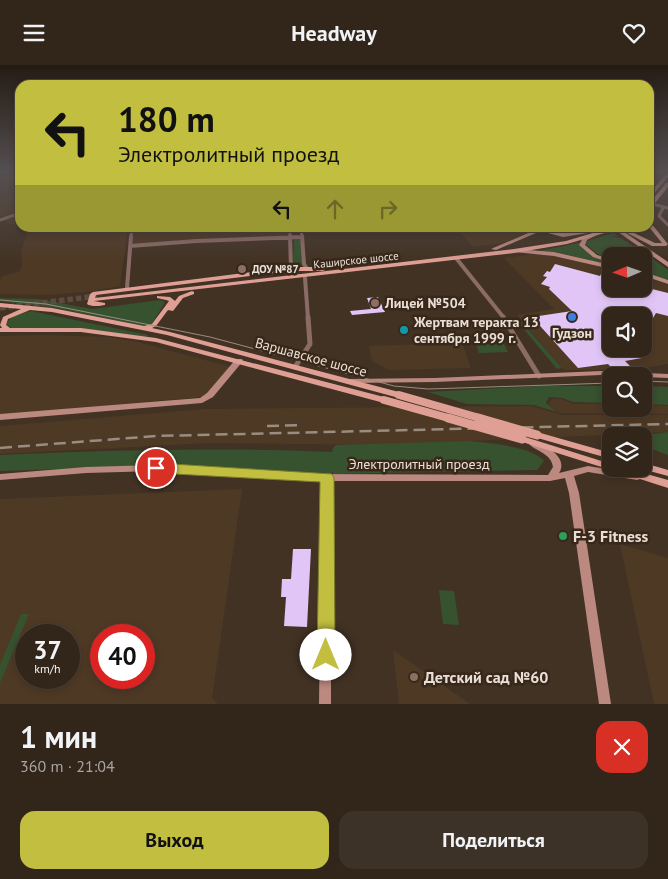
<!DOCTYPE html>
<html lang="ru">
<meta charset="utf-8">
<style>
:root{--surface:#32261b;--page:#3d3228;--text:#f1f3f6;--muted:#a8a5a3;--line:#4d433a;--accent:#c1be40}
body{margin:0;font-family:"PT Sans",sans-serif;background:var(--page);color:var(--text);height:100vh;display:flex;flex-direction:column;font-size:19px;white-space:nowrap}
*{box-sizing:border-box;margin:0}
p{font-size:16px;color:var(--muted)}
.icon{flex:none;width:28px;height:28px;fill:none;stroke:currentColor;stroke-width:2;stroke-linecap:round;stroke-linejoin:round}
.map{position:relative;height:639px;overflow:hidden}
.drawer{display:flex;flex-direction:column;background:var(--surface);flex:1}
.drawer>*{flex:none}
.top-card{position:absolute;left:15px;top:15px;width:639px;height:152px;border-radius:15px;box-shadow:0 2px 8px #0003,0 0 0 1px var(--line);background:#c1be40;color:#111;overflow:hidden}
.needle{width:32px;rotate:268deg}
.controls{position:absolute;left:602px;top:182px;display:grid;gap:10px}
.controls a{display:grid;place-items:center;width:50px;height:50px;border-radius:10px;background:var(--surface);box-shadow:0 2px 8px #0003,0 0 0 1px var(--line);font-size:25px}
.speed{position:absolute;left:15px;top:559px;display:flex;gap:10px;font-size:25px;font-weight:700;text-align:center}
.speed>*{display:grid;place-content:center;width:65px;height:65px;border-radius:50%;background:var(--surface);box-shadow:0 2px 8px #0003,0 0 0 1px var(--line);line-height:1}
.speed small{font-size:12px;font-weight:400}
.speed .limit{border:8px solid #d22;background:#fff;color:#111}
.pin{position:absolute;display:grid;place-items:center;width:42px;height:42px;color:#fff;margin:-21px;border:2px solid #fff;border-radius:50%;box-shadow:0 1px 5px #0007}
.me{position:absolute;width:55px;margin:-28px;rotate:0deg;stroke-linejoin:round;filter:drop-shadow(0 0 4px #0008)}
.turn{display:flex;align-items:center;gap:18px;height:105px;padding:0 20px;font-size:22px}
.turn .icon{width:65px;height:65px;stroke-width:2.5}
.turn b{display:block;font-size:35px;line-height:42px}
.lanes{display:flex;align-items:center;height:48px;padding:0 20px;background:#0003;justify-content:center;gap:25px;direction:ltr}
.lanes .off{opacity:.35}
.round{display:grid;place-items:center;flex:none;width:52px;height:52px;border-radius:15px;background:var(--page)}
.headline{display:flex;align-items:center;justify-content:space-between;height:85px;padding:0 20px}
h1{font-size:30px;font-weight:700;line-height:38px}
.cta{display:flex;gap:10px;margin-top:auto;padding:10px 20px}
.cta a{flex:1;height:58px;border-radius:15px;background:var(--accent);color:#111;font-size:20px;font-weight:700;line-height:58px;text-align:center}
.cta a+a{background:var(--page);color:var(--text)}
header{display:flex;justify-content:space-between;align-items:center;height:65px;padding:0 20px;background:var(--surface);font-size:22px;font-weight:700}
.map>svg:first-child{display:block}
</style>
<header><svg class="icon" aria-label="menu" viewBox="0 0 24 24"><path d="M4 6h16M4 12h16M4 18h16"/></svg>Headway<svg class="icon" aria-label="heart" viewBox="0 0 24 24"><path d="M12 20l-8-8c-3-5 5-10 8-4 3-6 11-1 8 4z"/></svg></header>
<div class="map">
<svg width="668" height="639" viewBox="0 0 668 639">
<rect width="100%" height="100%" fill="#423224"/>
<path fill="#4e3925" fill-rule="evenodd" d="M0,109L20,111V145L0,152Z
M20,150V162L128,163L120,221L87,227L49,230L0,229V214L3,211L20,206L22,200L21,187L28,166L4,156Z
M460,162H538V163L503,178L473,182L458,166L461,164Z
M134,163H288V170L284,171L193,174L137,179L132,178Z
M536,189L564,192L611,204V224H644V212L668,220V299L631,305H564L517,250L554,244L504,193ZM611,251H644V284H611Z
M44,270L108,272L138,277L231,302L208,329L202,332L0,350V271Z
M431,275H461L471,303L389,305L372,296L369,281L425,279Z
M552,334H562L573,339H611V344H644V340L668,341V349L559,348L548,339Z
M531,341L562,350H668V367L384,380L209,378L0,389V361L204,344Z
M242,424L212,633L218,639H0V434ZM26,570H69V612H26ZM101,570H144V612H101Z
M620,479L668,493V639H654Z
M393,585L470,639H399Z"/>
<path fill="#37522f" d="M613,168L619,171H611L621,173L639,185V191H611V194C601,192 594,187 586,179L587,176Z
M294,174L301,175L302,200L294,201L293,199Z
M579,178L592,191L611,198V200L556,187L539,186Z
M649,191L668,205V215L644,208V197Z
M0,233L38,234L92,244L160,235L165,237L152,259L143,261L57,243L0,236Z
M31,246L148,270L146,272L91,265L12,263L6,260L11,252Z
M517,256H521L562,303L557,304Z
M476,279H504L508,287L479,288Z
M539,321H611V338L573,337L562,333L549,332L546,338L557,347L534,340L467,339L428,327Z
M644,321L668,322V340L644,339Z
M668,367V390L651,384L644,378V371H611L608,378L601,370L636,369L640,371Z
M469,376C488,378 532,381 544,396L537,405L333,409V406L329,411L156,401L0,406V390C111,385 221,382 332,387L333,383L336,380Z
M439,525L454,526L459,560L443,559Z
M21,549H29L0,618V600Z"/>
<path fill="#e1c5f7" d="M555,199L600,211L602,207L611,209V224H644V222L668,228V251L656,248L653,253L648,252L644,256V251H611V259H606L611,264V284H632L642,293L625,296L631,302L614,305L608,299L578,303L532,252L572,246L549,224L550,222L541,219L547,212L543,211L547,206L550,207Z
M378,232L385,247L352,250L350,246L371,244L367,233Z
M293,484H311L307,562L284,561L286,532H281L282,514H291Z"/>
<g fill="none" stroke-linecap="round" stroke-linejoin="round">
<path stroke="#5b4c3f" stroke-width="5.5" stroke-dasharray="5.5 3" stroke-linecap="butt" d="M0,243L97,231"/>
<path stroke="#8b6b66" stroke-width="3" d="M652,139L668,143
M663,143L659,151L668,160
M0,155L20,148
M290,162V172
M301,162L302,172
M131,172L132,162
M291,172H302"/>
<path stroke="#8b6b66" stroke-width="4" d="M290,171L291,204
M302,171L304,199L307,204
M130,181L196,176L302,172
M456,193L504,253
M305,213L308,253
M127,223L131,171"/>
<path stroke="#8b6b66" stroke-width="5" d="M503,252L539,311
M295,302L310,279L308,252"/>
<path fill="#bb8980" fill-rule="evenodd" d="M649,158H651L667,178L668,179L666,181H652L627,168L632,167L655,178H662L649,162Z
M542,162H550L496,185L491,184Z
M552,162H557L554,166L563,168L588,164L591,166L588,168L563,172L548,168L547,167Z
M611,162H617L668,197V202Z
M592,169L597,170L587,175L585,180L597,190L611,194V198L593,192L579,180L583,173Z
M516,184L554,187L611,200V204L554,191L514,187L513,186Z
M644,207L668,215V219L644,211Z
M236,294H242L243,296L213,332L202,338L0,355V349L200,333L207,328Z
M601,306L668,309V313L644,312V311L601,310L435,317L349,318L345,316L349,314L435,313Z
M533,376C545,380 569,392 559,408L588,401L637,409L640,410L641,412L640,414L637,415L588,407L574,411L579,428L611,639H599L569,428L565,413L550,416H331V639H319L322,416L302,415L156,406L86,408L0,415V409L86,402L156,400L302,409L548,410L553,402C551,388 537,387 529,379L530,377Z"/>
<path fill="#e09f94" fill-rule="evenodd" d="M667,108H668V112L651,132H649V129Z
M666,118H668V122L651,143H649V139Z
M606,164L608,165V167L567,179L514,188L94,236L105,238V240C100,241 91,242 87,239L90,229L93,227L291,202H323L326,204L323,206H291L96,230L95,233L514,184L566,176Z
M192,226L194,227V229L183,233L173,246L168,245L156,261L152,263L170,267L399,327L403,330L399,333L167,270L52,247L30,245L8,254L6,260L10,263H81L156,273L384,332L388,335L384,338L156,277L81,267H0V263H2L0,260L3,252L21,244L0,242V238L52,243L144,261L152,259L169,236L166,235L157,233V231L170,232L175,236L179,231Z
M537,367L611,388V394L534,372L533,370L534,368Z
M522,371L611,399V404H629L668,415V423L615,406L614,404L611,405L519,376L518,374L519,372Z
M644,398L668,405V411L642,404H644Z"/>
<path stroke="#998c80" stroke-width="1" d="M0,235L46,239L210,272L394,321L428,324L611,318
M644,316L668,317"/>
<path stroke="#998c80" stroke-width="2.5" stroke-dasharray="12 6" stroke-linecap="butt" d="M267,361L302,360
M0,383L156,371L668,359"/>
<path stroke="#e09f94" stroke-width="4.5" d="M606,166L616,162"/>
<path stroke="#e09f94" stroke-width="8" d="M399,330L483,354
M384,335L452,354"/>
<path stroke="#e09f94" stroke-width="9" d="M448,353L522,374
M478,353L537,370"/>
</g>
<linearGradient id="sky" x2="0" y2="1"><stop stop-color="#241c14"/><stop offset="0.54" stop-color="#544f50"/><stop offset="1" stop-color="#544f50" stop-opacity="0"/></linearGradient>
<rect width="668" height="197" fill="url(#sky)"/>
<path fill="#c1be40" stroke="#7d7c2a" d="M156,398L332,409L334,413L335,590L332,596L326,599L319,596L317,590L320,417L156,408L151,407L149,403L151,400Z"/>
<g fill="#8d6e63" stroke="#38281a" stroke-width="2">
<circle cx="242" cy="204" r="5"/>
<circle cx="375" cy="238" r="5"/>
<circle cx="414" cy="612" r="5"/>
</g>
<circle fill="#3f7fe0" stroke="#38281a" stroke-width="2" cx="572" cy="252" r="5"/>
<circle fill="#0f9aa8" stroke="#38281a" stroke-width="2" cx="404" cy="265" r="5"/>
<circle fill="#2e9e5b" stroke="#38281a" stroke-width="2" cx="563" cy="471" r="5"/>
<g text-anchor="middle" dominant-baseline="central" stroke-width="5" stroke-linejoin="round" paint-order="stroke">
<g font-size="11" fill="#eadfd6" stroke="#38281a">
<text transform="translate(356 195) rotate(-6)">Каширское шоссе</text>
</g>
<g font-size="11" font-weight="bold" fill="#eadfd6" stroke="#38281a" text-anchor="start">
<text x="252" y="204">ДОУ №87</text>
</g>
<g font-size="14" font-weight="bold" fill="#eadfd6" stroke="#38281a" text-anchor="start">
<text x="385" y="238">Лицей №504</text>
<text x="414" y="257">Жертвам теракта 13<tspan x="414" dy="16">сентября 1999 г.</tspan></text>
<text x="572" y="268" text-anchor="middle">Гудзон</text>
</g>
<g font-size="14" fill="#eadfd6" stroke="#38281a">
<text transform="translate(311 292) rotate(15)">Варшавское шоссе</text>
<text x="419" y="399">Электролитный проезд</text>
</g>
<g font-size="16" font-weight="bold" fill="#eadfd6" stroke="#38281a" text-anchor="start">
<text x="573" y="471">F-3 Fitness</text>
<text x="424" y="612">Детский сад №60</text>
</g>
</g>
</svg>
<div class="controls">
<a><svg class="needle" viewBox="-14 -14 28 28"><path d="M0-13l5 13h-10z" fill="#e53935"/><path d="M0 13l5-13h-10z" fill="#a8a5a3"/></svg></a>
<a><svg class="icon" aria-label="sound" viewBox="0 0 24 24"><path d="M4 9h4l5-4v14l-5-4H4zM17 9q2 3 0 6"/></svg></a>
<a><svg class="icon" aria-label="search" viewBox="0 0 24 24"><circle cx="10" cy="10" r="6"/><path d="M15 15l6 6"/></svg></a>
<a><svg class="icon" aria-label="layers" viewBox="0 0 24 24"><path d="M12 4l9 5-9 5-9-5zM3 14l9 5 9-5"/></svg></a>
</div>
<div class="speed"><div>37<small>km/h</small></div><div class="limit">40</div></div>
<div class="pin" style="left:156px;top:403px;background:#d93025"><svg class="icon" aria-label="arrive" viewBox="0 0 24 24"><path d="M6 21V4h12l-3 4 3 4H6"/></svg></div>
<svg class="me" style="left:326px;top:590px" viewBox="-20 -20 40 40"><circle r="19" fill="#fff"/><path d="M0-13L10 11 0 6-10 11z" fill="#c1be40"/></svg>
<div class="top-card">
<div class="turn"><svg class="icon" aria-label="left" viewBox="0 0 24 24"><path d="M17 20v-9H6M10 6l-5 5 5 5"/></svg><div><b>180 m</b>Электролитный проезд</div></div>
<div class="lanes"><svg class="icon" aria-label="left" viewBox="0 0 24 24"><path d="M17 20v-9H6M10 6l-5 5 5 5"/></svg><svg class="icon off" aria-label="ahead" viewBox="0 0 24 24"><path d="M12 20V5M6 11l6-6 6 6"/></svg><svg class="icon off" aria-label="right" viewBox="0 0 24 24"><path d="M7 20v-9h11M14 6l5 5-5 5"/></svg></div>
</div>
</div>
<section class="drawer">
<div class="headline"><div><h1>1 мин</h1><p>360 m · 21:04</p></div><a class="round" style="background:#d93025;color:#fff"><svg class="icon" aria-label="close" viewBox="0 0 24 24"><path d="M6 6l12 12M18 6L6 18"/></svg></a></div>
<div class="cta"><a>Выход</a><a>Поделиться</a></div>
</section>
